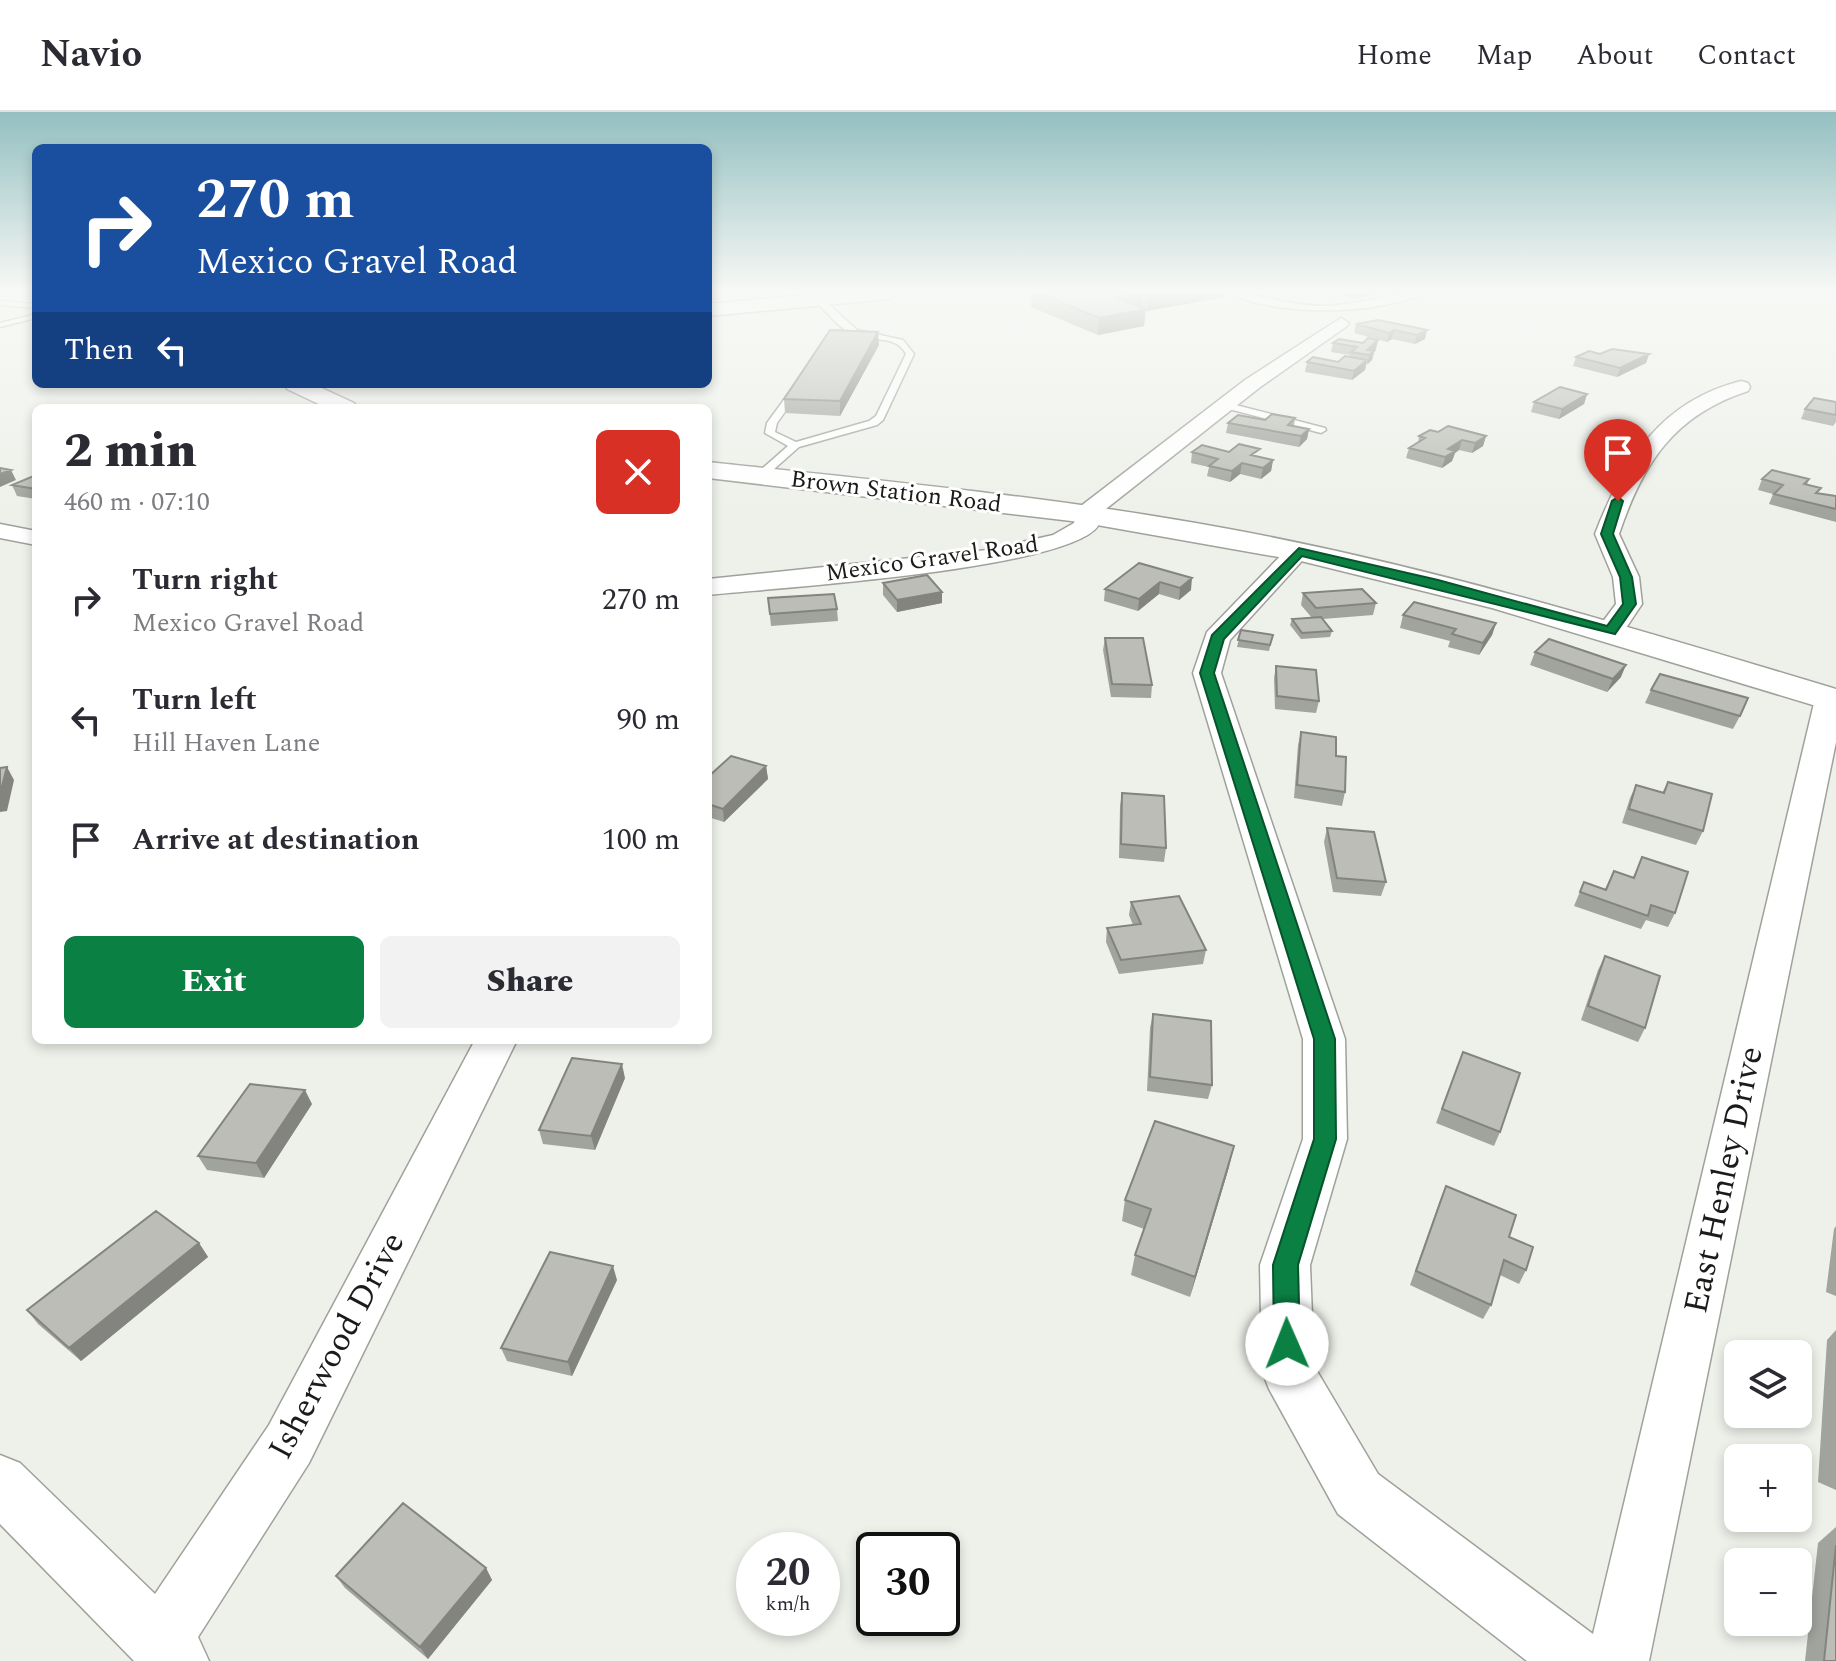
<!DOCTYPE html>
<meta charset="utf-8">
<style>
:root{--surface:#fff;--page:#f2f2f3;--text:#2b2b33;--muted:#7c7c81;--line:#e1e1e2;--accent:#0b8043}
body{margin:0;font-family:Spectral,serif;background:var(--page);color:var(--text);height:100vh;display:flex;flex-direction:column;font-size:30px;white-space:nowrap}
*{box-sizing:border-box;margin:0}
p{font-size:26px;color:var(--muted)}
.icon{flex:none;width:44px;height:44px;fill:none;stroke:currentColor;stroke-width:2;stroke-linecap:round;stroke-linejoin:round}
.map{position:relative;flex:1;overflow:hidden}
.panel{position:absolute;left:32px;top:292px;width:680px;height:640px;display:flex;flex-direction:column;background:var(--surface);border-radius:12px;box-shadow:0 4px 12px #0003}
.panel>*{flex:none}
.guide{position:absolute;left:32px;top:32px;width:680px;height:244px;border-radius:12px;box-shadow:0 4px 12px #0003;background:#1a4fa0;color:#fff;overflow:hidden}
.buttons{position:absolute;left:1724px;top:1228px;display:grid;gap:16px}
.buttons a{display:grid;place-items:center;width:88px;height:88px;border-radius:12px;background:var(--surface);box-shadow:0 4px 12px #0003;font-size:40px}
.speed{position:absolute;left:736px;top:1420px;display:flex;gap:16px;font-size:40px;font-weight:700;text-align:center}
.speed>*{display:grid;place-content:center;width:104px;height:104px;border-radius:50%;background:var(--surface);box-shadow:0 4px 12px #0003;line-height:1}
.speed small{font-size:20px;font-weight:400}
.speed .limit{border:4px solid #111;border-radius:12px;background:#fff;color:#111}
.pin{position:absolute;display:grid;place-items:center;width:68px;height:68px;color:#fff;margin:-82px -34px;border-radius:50% 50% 50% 0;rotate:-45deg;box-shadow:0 0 8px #0007}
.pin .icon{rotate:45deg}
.me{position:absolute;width:88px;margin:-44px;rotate:359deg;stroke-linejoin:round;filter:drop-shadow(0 0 6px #0008)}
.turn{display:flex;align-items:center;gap:28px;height:168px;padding:0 32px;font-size:36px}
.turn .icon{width:104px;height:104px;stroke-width:2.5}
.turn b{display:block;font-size:56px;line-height:68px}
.then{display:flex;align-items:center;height:76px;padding:0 32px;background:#0003;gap:16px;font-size:30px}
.round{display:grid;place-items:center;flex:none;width:84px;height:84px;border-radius:12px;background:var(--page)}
.head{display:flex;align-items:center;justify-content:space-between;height:136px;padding:0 32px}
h1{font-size:48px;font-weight:800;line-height:60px}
.cta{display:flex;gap:16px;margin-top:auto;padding:16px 32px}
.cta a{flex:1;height:92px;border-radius:12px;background:var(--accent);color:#fff;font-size:32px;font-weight:800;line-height:92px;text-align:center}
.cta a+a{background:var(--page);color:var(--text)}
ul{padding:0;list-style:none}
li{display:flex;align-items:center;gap:24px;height:120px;padding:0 32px}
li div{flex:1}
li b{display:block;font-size:30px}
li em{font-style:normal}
header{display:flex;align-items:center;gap:48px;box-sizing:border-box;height:112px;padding:0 40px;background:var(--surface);border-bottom:2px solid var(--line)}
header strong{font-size:38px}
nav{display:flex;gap:44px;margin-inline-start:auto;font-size:28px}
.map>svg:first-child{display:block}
</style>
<header>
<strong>Navio</strong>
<nav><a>Home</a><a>Map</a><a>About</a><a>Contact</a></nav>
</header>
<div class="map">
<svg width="1836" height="1549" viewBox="0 0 1836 1549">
<rect width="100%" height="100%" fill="#eef1ea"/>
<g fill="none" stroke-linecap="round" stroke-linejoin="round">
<defs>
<path id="service" d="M1229,181C1260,181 1290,194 1324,194C1358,193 1391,181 1425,181C1378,203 1276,205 1229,181Z
M817,187H823L857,218L903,228L914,242L883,308L877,313L799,335L764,366H756V362L788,334L765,321L767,311L794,274L802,276L777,311L775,320L796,330L869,309L876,304L906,242C896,223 876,230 858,225C841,219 829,202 817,191Z
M0,189L36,192V196L0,193Z
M36,202V206L0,215V211Z
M1224,290L1325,316L1326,318L1321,321L1221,295V291Z"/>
<path id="minor" d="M1341,206L1349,211L1347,214L1259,276L1097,404L1098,414C1067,458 772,476 708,483V467L987,438L1053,423L1074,411L1077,397L1245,268Z
M1741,269L1748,271L1750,275L1748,279C1674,303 1643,351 1619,422L1639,465L1642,492L1620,525H1600L1596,519L1616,492L1613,465L1595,422C1623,349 1661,289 1741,269Z
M0,412L36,419V433L0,426Z
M1299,432L1308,434L1311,439L1230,528L1221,561L1345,927L1347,1027L1310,1153L1314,1254L1378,1362L1593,1522L1815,587L1820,581L1836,580V630L1649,1549H1527L1338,1402L1269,1277L1262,1259L1260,1153L1303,1027V927L1193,561L1207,520L1290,434Z
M475,928H517L309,1351L198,1525L209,1549H134L0,1412V1343L20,1351L155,1482L269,1313Z"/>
<path id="tertiary" d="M284,272H313L354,291L358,296H327L287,277Z
M708,350C882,369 1057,385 1229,417C1435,455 1636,517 1836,577V600L1492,496L1301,449L1080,410L708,366Z"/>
<path id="secondary" d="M825,181H898L889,187L708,204V192Z"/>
</defs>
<use href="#service" stroke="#9fa19a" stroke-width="3"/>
<use href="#minor" stroke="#9fa19a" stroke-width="3"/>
<use href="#tertiary" stroke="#9fa19a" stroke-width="3"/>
<use href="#secondary" stroke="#9fa19a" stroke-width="3"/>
<use href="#service" fill="#fff" fill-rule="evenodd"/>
<use href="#minor" fill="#fff" fill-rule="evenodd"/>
<use href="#tertiary" fill="#fff" fill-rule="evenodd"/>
<use href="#secondary" fill="#fff" fill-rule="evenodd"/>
</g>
<path fill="#a1a39d" d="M1032,181H1225V185L1145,199L1144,214L1098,223L1031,195Z
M1337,181H1382L1355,187Z
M1378,208L1425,227L1415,232L1392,227L1387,230L1354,221L1356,212Z
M1378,228L1372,248L1366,252L1365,258L1352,268L1305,260L1307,250H1338L1349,245L1350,243L1331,240L1333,231H1363Z
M879,233L840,304L785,301L784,287Z
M1600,242H1649L1646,251L1617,265L1573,254L1576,245Z
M1587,282L1584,292L1559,307L1531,300L1534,290Z
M1836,290V310L1833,314L1801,307L1805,297Z
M1295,306L1294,314L1309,317L1307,327L1299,335L1226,321L1228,311Z
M1438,320L1486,324L1483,334L1472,341L1459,338L1455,341L1452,349L1442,356L1406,346L1409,336L1418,331L1419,324Z
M1192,340H1229L1273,348L1271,359L1261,367L1240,362L1230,370L1207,364L1209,355L1191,351Z
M36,363V387L17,384L12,373Z
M1762,367H1809L1807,373L1818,382L1836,384V410L1769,392L1773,382L1758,378Z
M1139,451L1191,478L1179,488L1159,482L1138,499L1104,489L1105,477Z
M883,471L942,480V491L897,500L883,483Z
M1303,481L1376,491L1373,503L1323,507L1332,519L1330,525L1301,527L1290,513L1292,507L1312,506L1301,493Z
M768,486L837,497L838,509L771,514Z
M1403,503L1496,511L1492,523L1479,543L1448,535L1450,529L1400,516Z
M1241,518L1273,523L1269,539L1237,535Z
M1105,526L1152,573L1151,586L1111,585L1103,538Z
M1535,540L1621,565L1607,580L1530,553Z
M1276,554L1319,589L1316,601L1275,597L1274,566Z
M1651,578L1740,604L1733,617L1645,591Z
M1301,620L1336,644L1345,680L1342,694L1294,686L1298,633Z
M766,654L768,667L724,710L708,705V665Z
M1668,670L1703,719L1696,733L1622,711L1630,686L1636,673L1662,681Z
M1122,681L1166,736L1164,750L1119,746L1120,694Z
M1327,716L1386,770L1381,784L1333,780L1324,730Z
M1642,745L1675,801L1668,815L1646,808L1641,817L1574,794L1584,770L1605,777L1614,759L1633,765Z
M1131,790L1206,838L1203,852L1119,862L1106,830L1107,816L1133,813L1129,803Z
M1605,844L1645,916L1638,930L1581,908L1598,858Z
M1153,902L1212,973L1208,987L1147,979L1150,916Z
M1457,954L1500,1020L1494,1034L1436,1011Z
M625,966L595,1038L543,1032L539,1018Z
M312,992L264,1066L207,1058L198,1044Z
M1229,1055L1190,1185L1131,1163L1135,1143L1144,1117L1122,1109L1125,1088Z
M1446,1074L1509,1125L1526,1158L1519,1172L1500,1163L1491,1193L1483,1207L1410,1173L1440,1088Z
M1836,1114V1184L1826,1180L1834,1117Z
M199,1131L208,1145L81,1249L38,1212L27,1198Z
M617,1168L572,1264L507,1249L501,1236Z
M1836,1218V1378L1818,1370L1827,1228Z
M1836,1415V1549H1805L1818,1431Z
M486,1456L492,1468L428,1547L345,1476L336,1464Z"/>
<path fill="#83847f" d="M1143,181L1141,197L1116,186Z
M1157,181H1225V185L1147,199L1148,183Z
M1356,181H1382L1355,187Z
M1146,197L1144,214L1098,223L1099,206Z
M1394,218L1392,227L1387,230L1389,221Z
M1427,218L1425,227L1415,232L1417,223Z
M878,220L879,233L840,304V289Z
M1378,228L1376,237L1369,243L1367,238Z
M1374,239L1372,248L1367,253L1369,243Z
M1649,242L1646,251L1617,265L1620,256Z
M1367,248L1365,258L1352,268L1354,259Z
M1587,282L1584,292L1559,307L1562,297Z
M1309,317L1307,327L1299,335L1301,324Z
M1486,324L1483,334L1472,341L1475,331Z
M1462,328L1459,338L1455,341L1452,349L1442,356L1448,337Z
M1273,348L1271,359L1261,367L1263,356Z
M1242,351L1240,362L1230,370L1232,359Z
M11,358L16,368L0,375V362Z
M1192,466L1191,478L1179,488L1180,476Z
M1160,470L1159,482L1138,499L1139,487Z
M942,480V491L897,500V488Z
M1496,511L1492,523L1479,543L1483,531Z
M1626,553L1621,565L1607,580L1613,567Z
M766,654L768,667L724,710L723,697Z
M7,655L14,668L7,699L0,700V682Z
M622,952L625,966L595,1038L591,1024Z
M305,978L312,992L264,1066L256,1051Z
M1234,1034L1229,1055L1190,1185L1195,1165Z
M199,1131L208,1145L81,1249L69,1236Z
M613,1154L617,1168L572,1264L568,1250Z
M486,1456L492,1468L428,1547L420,1535Z"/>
<path fill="#bbbdb6" stroke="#83847f" stroke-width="2" d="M1038,181H1141L1116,186L1146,197L1099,206Z
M1378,208L1427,218L1417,223L1394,218L1389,221L1356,212Z
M830,218L878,220L840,289L784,287Z
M1368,226L1378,228L1367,238L1374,239L1369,243L1351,240L1357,235L1333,231L1339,227L1363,231Z
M1612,237L1649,242L1620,256L1576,245L1589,239L1600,242Z
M1345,244L1367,248L1354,259L1307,250L1313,245L1338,250Z
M1560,275L1587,282L1562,297L1534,290Z
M1814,286L1836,290V303L1805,297Z
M1272,302L1295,306L1288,313L1309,317L1301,324L1228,311L1238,303L1265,308Z
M1448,314L1486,324L1475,331L1462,328L1448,337L1455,339L1445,345L1409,336L1425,326L1419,324L1430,318L1438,320Z
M1239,332L1260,337L1251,343L1273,348L1263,356L1242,351L1232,359L1209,354L1218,347L1192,340L1202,333L1229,340Z
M0,356L11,358L0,362Z
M1772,358L1809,367L1804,372L1821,376L1816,381L1836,384V397L1774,382L1783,373L1762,367Z
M36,363V377L12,373Z
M1139,451L1192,466L1180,476L1160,470L1139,487L1105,477Z
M927,463L942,480L897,488L883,471Z
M1362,477L1376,491L1316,496L1303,481Z
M834,482L837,497L770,502L768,486Z
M1414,490L1496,511L1483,531L1452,522L1456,517L1403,503Z
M1321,505L1332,519L1302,521L1292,507Z
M1241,518L1273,523L1270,533L1238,528Z
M1105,526H1143L1152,573L1112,572Z
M1549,527L1626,553L1613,567L1535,540Z
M1276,554L1316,558L1319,589L1277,584Z
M1660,562L1748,586L1740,604L1651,578Z
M1301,620L1336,625V644L1346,645L1345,680L1297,673Z
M731,644L766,654L723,697L708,692V665Z
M7,655L0,682V656Z
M1668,670L1712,682L1703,719L1629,697L1636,673L1664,681Z
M1122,681L1164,684L1166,736L1121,732Z
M1327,716L1374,720L1386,770L1337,766Z
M1642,745L1688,760L1675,801L1651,793L1648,804L1580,780L1584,770L1606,778L1614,759L1634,766Z
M1179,784L1206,838L1121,848L1107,816L1141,812L1131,790Z
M1605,844L1660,864L1645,916L1588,894Z
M1153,902L1211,909L1212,973L1150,965Z
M1463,940L1520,961L1500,1020L1442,997Z
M572,946L622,952L591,1024L539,1018Z
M250,972L305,978L256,1051L198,1044Z
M1155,1009L1234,1034L1195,1165L1135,1143L1151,1097L1125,1088Z
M1446,1074L1516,1103L1509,1125L1533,1135L1526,1158L1504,1148L1491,1193L1416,1159Z
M156,1099L199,1131L69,1236L27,1198Z
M550,1140L613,1154L568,1250L501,1236Z
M403,1391L486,1456L420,1535L336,1464Z
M1836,1433V1549H1824Z"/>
<linearGradient id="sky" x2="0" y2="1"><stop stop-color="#94bfc1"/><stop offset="0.45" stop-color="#f7f9f6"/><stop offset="1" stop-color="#f7f9f6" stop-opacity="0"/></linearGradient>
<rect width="1836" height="398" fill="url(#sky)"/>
<path fill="#0b8043" stroke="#07532c" stroke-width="2" d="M1618,385L1623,389L1613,422L1632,465L1636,492L1615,522L1302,444L1224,527L1214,561L1335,927L1336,1027L1298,1153L1300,1232L1296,1241L1287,1244L1278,1241L1274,1232L1273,1153L1314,1027V927L1200,561L1212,523L1299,436L1438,468L1607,514L1623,492L1620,465L1601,422L1612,389Z"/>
<g text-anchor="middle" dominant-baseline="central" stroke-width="6" stroke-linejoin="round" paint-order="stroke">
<g font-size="24" fill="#1b1c19" stroke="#fff">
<text transform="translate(896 380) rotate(7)">Brown Station Road</text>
<text transform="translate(932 447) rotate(-8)">Mexico Gravel Road</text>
</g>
<g font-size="34" fill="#1b1c19" stroke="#fff">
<text transform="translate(1724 1068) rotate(-78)">East Henley Drive</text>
<text transform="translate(337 1234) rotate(-62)">Isherwood Drive</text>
</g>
</g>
</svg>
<div class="buttons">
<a><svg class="icon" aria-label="layers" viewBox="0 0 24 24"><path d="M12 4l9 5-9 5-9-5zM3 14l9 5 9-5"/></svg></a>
<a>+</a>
<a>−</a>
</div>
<div class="speed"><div>20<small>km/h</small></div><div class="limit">30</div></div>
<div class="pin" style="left:1618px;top:389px;background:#d93025"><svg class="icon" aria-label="arrive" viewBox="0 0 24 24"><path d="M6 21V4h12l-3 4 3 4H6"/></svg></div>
<svg class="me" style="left:1287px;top:1232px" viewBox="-20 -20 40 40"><circle r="19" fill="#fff"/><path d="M0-13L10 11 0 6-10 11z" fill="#0b8043"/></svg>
<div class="guide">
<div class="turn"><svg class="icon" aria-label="right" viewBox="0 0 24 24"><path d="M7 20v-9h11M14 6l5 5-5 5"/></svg><div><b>270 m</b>Mexico Gravel Road</div></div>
<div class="then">Then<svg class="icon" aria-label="left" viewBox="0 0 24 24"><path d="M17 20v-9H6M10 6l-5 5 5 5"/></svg></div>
</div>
<section class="panel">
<div class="head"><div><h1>2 min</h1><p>460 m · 07:10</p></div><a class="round" style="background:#d93025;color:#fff"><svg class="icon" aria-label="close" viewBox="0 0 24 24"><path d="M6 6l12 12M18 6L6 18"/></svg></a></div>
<ul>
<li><svg class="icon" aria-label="right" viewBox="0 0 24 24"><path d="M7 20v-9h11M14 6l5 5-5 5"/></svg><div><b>Turn right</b><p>Mexico Gravel Road</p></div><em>270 m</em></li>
<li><svg class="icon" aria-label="left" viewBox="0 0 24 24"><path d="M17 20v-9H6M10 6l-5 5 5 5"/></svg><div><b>Turn left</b><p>Hill Haven Lane</p></div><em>90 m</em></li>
<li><svg class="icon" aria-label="arrive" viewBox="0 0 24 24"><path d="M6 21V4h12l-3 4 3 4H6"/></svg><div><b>Arrive at destination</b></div><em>100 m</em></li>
</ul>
<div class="cta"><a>Exit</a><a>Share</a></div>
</section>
</div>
